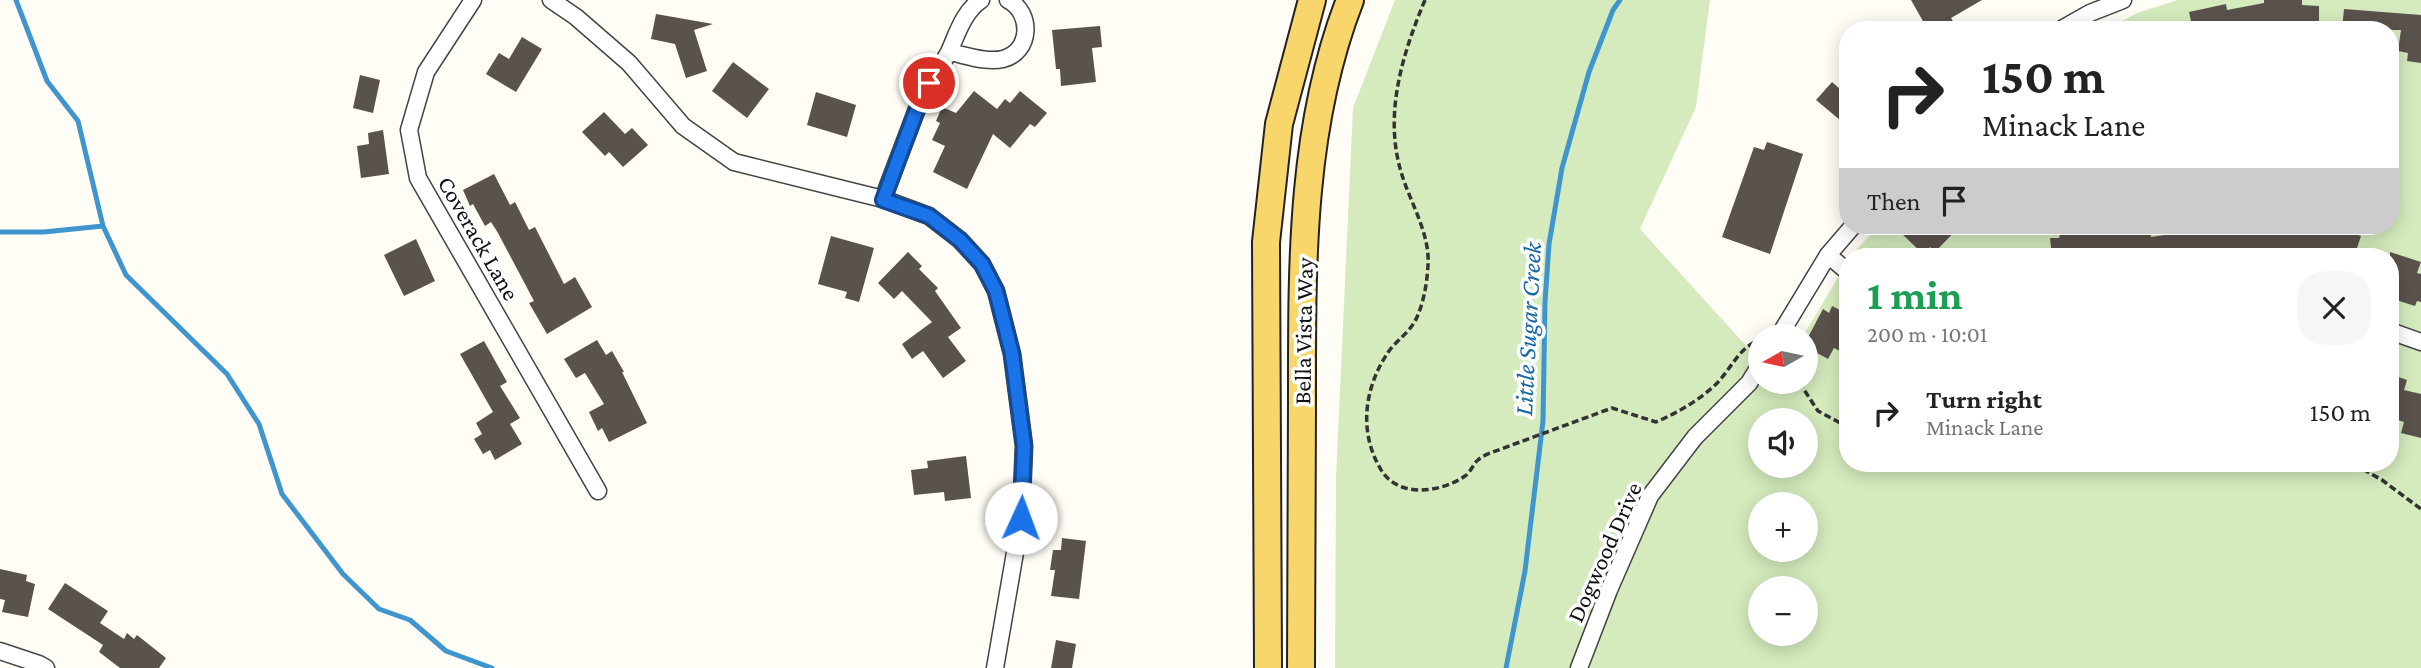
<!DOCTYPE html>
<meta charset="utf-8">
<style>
:root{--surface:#fff;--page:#f6f6f6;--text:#222;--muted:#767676}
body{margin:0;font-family:"Crimson Pro",serif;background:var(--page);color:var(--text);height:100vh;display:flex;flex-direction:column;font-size:26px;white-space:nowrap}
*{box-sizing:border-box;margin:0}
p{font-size:23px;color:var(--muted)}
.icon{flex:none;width:38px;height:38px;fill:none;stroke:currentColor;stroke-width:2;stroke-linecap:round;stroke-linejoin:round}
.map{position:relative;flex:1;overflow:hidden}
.sheet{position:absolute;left:1839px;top:248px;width:560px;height:224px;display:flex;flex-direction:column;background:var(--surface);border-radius:28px;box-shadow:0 4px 18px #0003}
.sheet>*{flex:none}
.guide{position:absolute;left:1839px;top:21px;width:560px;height:214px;border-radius:28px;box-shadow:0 4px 18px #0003;background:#fff;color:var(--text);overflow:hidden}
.needle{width:46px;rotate:261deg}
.fabs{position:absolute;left:1748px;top:324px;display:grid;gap:14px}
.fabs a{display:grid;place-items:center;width:70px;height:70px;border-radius:50%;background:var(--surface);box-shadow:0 4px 18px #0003;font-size:35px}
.pin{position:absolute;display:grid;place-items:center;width:60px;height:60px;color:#fff;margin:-30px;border:4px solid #fff;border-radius:50%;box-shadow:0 2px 7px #0007}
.me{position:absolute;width:77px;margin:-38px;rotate:2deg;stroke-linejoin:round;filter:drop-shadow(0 0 5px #0008)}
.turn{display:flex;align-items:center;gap:24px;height:147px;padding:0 28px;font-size:32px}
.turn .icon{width:91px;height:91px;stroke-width:2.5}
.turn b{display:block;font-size:49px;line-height:60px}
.then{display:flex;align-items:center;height:66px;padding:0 28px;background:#0003;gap:14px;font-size:26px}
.round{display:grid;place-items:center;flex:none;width:74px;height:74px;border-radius:28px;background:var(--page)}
.overview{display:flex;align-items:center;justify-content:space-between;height:119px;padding:0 28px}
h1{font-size:42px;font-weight:700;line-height:52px;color:#1e9e55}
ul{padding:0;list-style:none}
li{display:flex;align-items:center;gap:21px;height:91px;padding:0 28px}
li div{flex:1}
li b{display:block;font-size:26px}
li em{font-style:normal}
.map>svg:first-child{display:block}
</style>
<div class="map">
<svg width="2421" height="668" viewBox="0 0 2421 668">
<rect width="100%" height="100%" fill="#fffdf5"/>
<path fill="#d5ebbd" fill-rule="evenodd" d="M1395,0H1710L1696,107L1640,229L1760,361V382H1806V336H1803L1848,261V464H2390V257H1850L1878,226H2390V30H2103L2140,12L2178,0H2421V668H1335L1336,477L1353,108ZM1760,420H1806V466H1760ZM1760,504H1806V550H1760ZM1760,588H1806V634H1760Z"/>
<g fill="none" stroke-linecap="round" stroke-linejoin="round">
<path stroke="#3f96cf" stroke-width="5" d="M16,0L47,81L78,121L103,226L126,275L227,374L259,424L282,494L343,574L379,609L410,620L446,651L492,668
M0,232H44L103,226
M1506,668L1525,571L1543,421L1545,302L1549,244L1562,168L1589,72L1613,10L1620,0"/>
</g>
<path fill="#5a524d" d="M1911,0H1982L1951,18L1958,30H1928Z
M2264,0H2302V5L2319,6V30H2193L2189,12L2226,4L2227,10L2264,3Z
M2344,9L2421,15V63L2407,61L2408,53L2398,51L2401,30H2342Z
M656,14L713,24L694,30L707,71L686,78L675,44L651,39Z
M1100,26L1102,47L1092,48L1096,82L1061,86L1060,69H1056L1052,30Z
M522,37L542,49L516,92L486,74L499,53L509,59Z
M733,62L769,89L747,118L712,91Z
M360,75L380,80L373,113L353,108Z
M1848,79V111L1840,120L1816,100L1832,82L1840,89Z
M974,91L997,109L1005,99L1010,103L1020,91L1047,113L1035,127L1030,124L1010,148L993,134L967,189L933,172L945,146L932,140L940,123L936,121L942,107L956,113Z
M816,92L856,105L847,137L807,125Z
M604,112L625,134L632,128L648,145L623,167L609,152L605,156L582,132Z
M383,130L389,174L361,178L357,146L369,144L368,133Z
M1767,142L1803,154L1770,254L1722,237L1754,147L1764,150Z
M494,174L510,205L515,202L529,230L535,227L564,284L575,277L592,307L547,334L529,303L534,301L498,233L491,222L485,226L473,204L470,206L463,190Z
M1908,226H1960L1935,252L1930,247L1923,254L1901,233Z
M2149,226L2151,237L2185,232L2184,226H2330L2361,236L2354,257H2311L2276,249L2213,257H2052L2050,238H2059L2061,231L2107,228V232Z
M831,236L874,248L859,302L845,298L847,292L818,284Z
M416,239L435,281L404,296L384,255Z
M908,252L922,266L919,269L938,288L935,291L961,328L948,337L966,361L943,378L923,351L912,359L902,344L932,322L902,291L894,299L878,283Z
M2390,252L2421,262L2417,273L2421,274V302L2417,301L2415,306L2390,298Z
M1832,306L1848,314V355L1834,348L1828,359L1806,347V341L1823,309L1829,313Z
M597,340L606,355L612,351L624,372H622L647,423L609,442L602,428L598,431L589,412L604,404L585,373L576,378L564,359Z
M484,341L507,382L500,386L520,418L510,424L522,444L495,460L490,450L483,454L474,439L482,434L476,423L493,412L460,354Z
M2390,374L2407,380L2404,390L2421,394V438L2401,433L2404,422L2394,419L2393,422H2390Z
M966,456L971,498L945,501L944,492L914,495L911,470L928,468L927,461Z
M1062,538L1086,541L1079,599L1051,596L1055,570H1050L1053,550H1061Z
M0,569L27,575L26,581L35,584L28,617L2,612L5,600L0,599Z
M65,583L108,611L100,623L124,639L127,633L134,639L137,635L166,658L159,668H120L99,652L103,645L48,609Z
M1056,640L1076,644L1072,668H1051Z"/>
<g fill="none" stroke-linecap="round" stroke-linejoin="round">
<defs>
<path id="street" d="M473,0L426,72L409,130L418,178L598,491
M551,0L576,17L629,63L683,126L734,162L883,199L929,216L960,240L982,264L996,291L1012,354L1024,446L1021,518L995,668
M981,0C964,11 957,34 949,52C965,55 987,63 1003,59C1031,52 1033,13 1008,0
M2060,30L2090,13L2123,0
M883,199L920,101L949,52
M1828,255L1848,272
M2390,331L2421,342
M1779,336L1828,255L1853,226
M0,651L39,664L46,668
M1579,668L1609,590L1650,496L1695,437L1749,383L1760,365"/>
<path id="primary" d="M1268,668L1266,242L1279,124L1312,0
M1301,668C1301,580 1302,491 1302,403C1302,268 1300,128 1350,0"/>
</defs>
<use href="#street" stroke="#444" stroke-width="19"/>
<use href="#primary" stroke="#222" stroke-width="30"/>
<path stroke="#333" stroke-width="3.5" stroke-dasharray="7 3.5" stroke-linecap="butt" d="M1425,0C1402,55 1383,116 1402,175C1411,204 1430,234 1428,265C1427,283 1424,301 1417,317C1411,332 1395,341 1387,354C1364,389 1359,432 1380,468C1397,499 1440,493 1465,476C1471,472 1473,464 1478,460C1482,456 1488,454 1493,452L1612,408L1656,422C1677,413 1696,402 1713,387C1731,371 1737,348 1760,340
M1799,382L1818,411L1848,427
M2354,464L2382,480L2421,509"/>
<use href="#street" stroke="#fff" stroke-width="16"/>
<use href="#primary" stroke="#f9d66b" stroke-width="26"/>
</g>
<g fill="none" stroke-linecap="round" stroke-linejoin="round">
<defs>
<path id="route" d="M929,83L920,101L883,200L929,216L960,240L982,264L996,291L1012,354L1024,446L1021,518"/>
</defs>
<use href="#route" stroke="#114b97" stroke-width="18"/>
<use href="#route" stroke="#1a73e8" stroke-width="12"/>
</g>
<g text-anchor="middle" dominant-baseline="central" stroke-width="7" stroke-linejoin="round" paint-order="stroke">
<g font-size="24" fill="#111" stroke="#fff">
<text transform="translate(479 238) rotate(60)">Coverack Lane</text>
<text transform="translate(1303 331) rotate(-89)">Bella Vista Way</text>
<text transform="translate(1604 552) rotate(-66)">Dogwood Drive</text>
</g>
<g font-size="26" font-style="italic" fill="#1768a6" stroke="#fff">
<text transform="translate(1528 329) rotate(-87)">Little Sugar Creek</text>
</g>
</g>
</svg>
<div class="fabs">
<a><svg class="needle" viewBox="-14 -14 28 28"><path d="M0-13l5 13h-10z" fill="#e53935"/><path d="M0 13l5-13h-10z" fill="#767676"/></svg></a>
<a><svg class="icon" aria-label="sound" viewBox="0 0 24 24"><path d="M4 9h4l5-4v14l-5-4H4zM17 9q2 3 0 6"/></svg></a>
<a>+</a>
<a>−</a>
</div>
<div class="pin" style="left:929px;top:83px;background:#d93025"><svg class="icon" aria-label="arrive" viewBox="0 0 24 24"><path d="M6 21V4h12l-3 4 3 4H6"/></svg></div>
<svg class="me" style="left:1021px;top:518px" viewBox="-20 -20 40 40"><circle r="19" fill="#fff"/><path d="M0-13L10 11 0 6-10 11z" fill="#1a73e8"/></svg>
<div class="guide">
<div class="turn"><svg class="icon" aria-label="right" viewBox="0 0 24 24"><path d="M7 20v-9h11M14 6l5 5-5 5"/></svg><div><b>150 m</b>Minack Lane</div></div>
<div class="then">Then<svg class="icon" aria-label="arrive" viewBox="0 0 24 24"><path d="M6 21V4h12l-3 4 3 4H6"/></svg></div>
</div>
<section class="sheet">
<div class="overview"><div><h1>1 min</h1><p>200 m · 10:01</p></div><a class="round"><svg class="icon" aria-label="close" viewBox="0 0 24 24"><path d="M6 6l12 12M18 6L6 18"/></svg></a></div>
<ul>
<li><svg class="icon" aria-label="right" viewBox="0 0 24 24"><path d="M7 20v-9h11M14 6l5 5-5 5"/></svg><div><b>Turn right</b><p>Minack Lane</p></div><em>150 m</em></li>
</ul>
</section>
</div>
